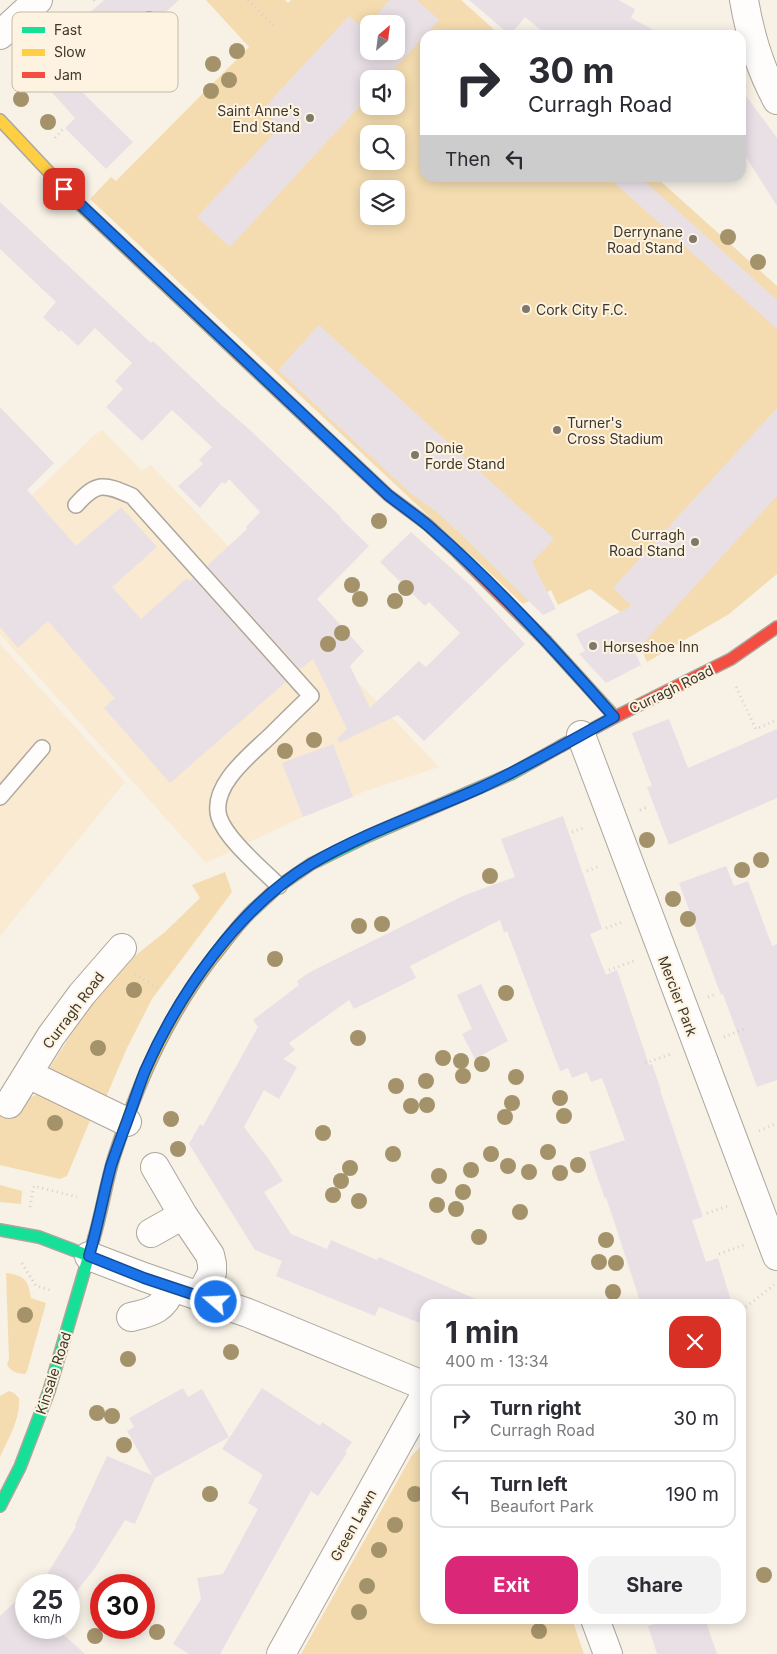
<!DOCTYPE html>
<meta charset="utf-8">
<style>
:root{--surface:#fff;--page:#f2f2f3;--text:#2b2b33;--muted:#7c7c81;--line:#e1e1e2;--accent:#db2777}
body{margin:0;font-family:Inter,sans-serif;background:var(--page);color:var(--text);height:100vh;display:flex;flex-direction:column;font-size:19px;white-space:nowrap}
*{box-sizing:border-box;margin:0}
p{font-size:16px;color:var(--muted)}
.icon{flex:none;width:28px;height:28px;fill:none;stroke:currentColor;stroke-width:2;stroke-linecap:round;stroke-linejoin:round}
.map{position:relative;flex:1;overflow:hidden}
.sheet{position:absolute;left:420px;top:1299px;width:326px;height:325px;display:flex;flex-direction:column;background:var(--surface);border-radius:15px;box-shadow:0 2px 12px #0003}
.sheet>*{flex:none}
.hud{position:absolute;left:420px;top:30px;width:326px;height:152px;border-radius:15px;box-shadow:0 2px 12px #0003;background:#fff;color:var(--text);overflow:hidden}
.needle{width:32px;rotate:28deg}
.buttons{position:absolute;left:360px;top:15px;display:grid;gap:10px}
.buttons a{display:grid;place-items:center;width:45px;height:45px;border-radius:10px;background:var(--surface);box-shadow:0 2px 12px #0003;font-size:25px}
.speed{position:absolute;left:15px;top:1574px;display:flex;gap:10px;font-size:25px;font-weight:700;text-align:center}
.speed>*{display:grid;place-content:center;width:65px;height:65px;border-radius:50%;background:var(--surface);box-shadow:0 2px 12px #0003;line-height:1}
.speed small{font-size:12px;font-weight:400}
.speed .limit{border:8px solid #d22;background:#fff;color:#111}
.pin{position:absolute;display:grid;place-items:center;width:42px;height:42px;color:#fff;margin:-21px;border-radius:10px;box-shadow:0 2px 8px #0006}
.me{position:absolute;width:55px;margin:-28px;rotate:289deg;stroke-linejoin:round;filter:drop-shadow(0 0 4px #0008)}
.turn{display:flex;align-items:center;gap:18px;height:105px;padding:0 25px;font-size:22px}
.turn .icon{width:65px;height:65px;stroke-width:2.5}
.turn b{display:block;font-size:35px;line-height:42px}
.then{display:flex;align-items:center;height:48px;padding:0 25px;background:#0003;gap:10px;font-size:19px}
.round{display:grid;place-items:center;flex:none;width:52px;height:52px;border-radius:15px;background:var(--page)}
.headline{display:flex;align-items:center;justify-content:space-between;height:85px;padding:0 25px}
h1{font-size:30px;font-weight:700;line-height:38px}
.primary-button{display:flex;gap:10px;margin-top:auto;padding:10px 25px}
.primary-button a{flex:1;height:58px;border-radius:15px;background:var(--accent);color:#fff;font-size:20px;font-weight:700;line-height:58px;text-align:center}
.primary-button a+a{background:var(--page);color:var(--text)}
ul{padding:0;list-style:none}
li{display:flex;align-items:center;gap:15px;height:68px;margin:0 10px 8px;padding:0 15px;border:2px solid var(--line);border-radius:15px}
li div{flex:1}
li b{display:block;font-size:19px}
li em{font-style:normal}
.map>svg:first-child{display:block}
</style>
<div class="map">
<svg width="777" height="1654" viewBox="0 0 777 1654">
<rect width="100%" height="100%" fill="#f7f1e6"/>
<path fill="#f9ead1" d="M102,430L142,471L151,465L439,767L366,791L300,818L206,863L0,634V526L96,434Z
M0,644L125,782L0,936Z"/>
<path fill="#f4dcb0" fill-rule="evenodd" d="M206,0H285L288,3L291,0H461L500,35H425V178H657L777,286V574L729,614L647,662L628,618L590,589L558,605L551,590L523,604L90,199L111,177L116,181L249,47ZM369,24H396V51H369ZM369,79H396V106H369ZM369,134H396V161H369ZM369,189H396V216H369Z
M225,872L232,892L152,999L127,1048L106,1097L49,1069L84,1014L110,982L136,955L165,932L200,898L192,885Z
M43,1094L91,1118L67,1176L60,1179L0,1165V1104L21,1112C27,1100 29,1095 43,1094Z
M0,1185L22,1191L21,1204L0,1202Z
M6,1273C24,1276 28,1278 31,1298L46,1303L27,1371L25,1374C16,1373 12,1372 7,1365L9,1359Z
M9,1391L14,1393L19,1398C21,1418 8,1439 0,1457V1396Z
M425,1443V1619H572L584,1654H301L412,1455Z"/>
<path fill="#e9e0e6" fill-rule="evenodd" d="M104,0H179L112,60L108,57L76,86L133,142L106,169L65,128L75,118L28,66L70,28L71,29Z
M390,0H417L439,20L385,79H369V96L230,247L197,217L280,127L262,110L349,16L364,29ZM369,24H396V51H369Z
M469,0H618L635,9L631,18L663,35H547L525,17L510,35Z
M741,89L777,138V206L741,149Z
M609,178H641L777,300V329Z
M0,202L151,343L153,341L220,404L250,430L341,517L340,518L369,546L317,599L364,651L350,666L370,708L419,661L426,667L460,633L429,602L425,606L380,562L411,532L470,585L525,644L424,741L398,715L339,743L337,739L347,729L313,659L300,669L207,566L247,529L246,527L260,512L229,479L225,484L222,482L200,508L178,486L203,464L199,460L212,447L172,410L142,441L106,407L123,389L115,381L132,363L95,328L78,346L61,330L59,332L43,317L56,302L0,249Z
M319,325L554,539L532,562L556,609L543,615L467,540L438,513L409,492L278,370Z
M0,407L54,463L27,490L76,546L121,507L157,547L112,587L141,619L187,578L190,581L193,578L286,682L170,783L104,708L115,698L48,621L18,648L0,627Z
M777,408V496L635,652L641,665L606,683L579,654L585,651L576,634L632,606L613,588Z
M669,719L688,768L777,729V798L669,845L647,787L652,786L632,733Z
M333,744L353,797L303,817L282,763Z
M563,816L602,929L590,934L606,975L617,970L649,1065L652,1064L661,1090H660L703,1217L692,1220L706,1262L718,1258L732,1304H641L606,1197L605,1199L589,1152L625,1140L602,1078L591,1082L587,1072L572,1078L568,1068L560,1071L507,931L504,933L500,920L410,966L416,978L354,1009L349,1000L289,1043L295,1050L283,1059L297,1067L279,1099L264,1090L244,1127L270,1161L283,1181L264,1192L291,1234L327,1249L331,1240L377,1260L379,1257L487,1304H425V1325L379,1307L375,1316L276,1276L282,1261L255,1250L189,1144L200,1124L203,1126L258,1027L253,1020L299,985L297,981L310,972L465,895L515,877L501,839Z
M726,866L734,886L748,881L772,946L777,944V1080L757,1087L723,994L721,995L679,883Z
M481,984L508,1041L475,1059L462,1034L472,1029L457,995Z
M183,1388L188,1397L202,1389L229,1437L155,1478L135,1524L125,1520L95,1568L69,1601V1585L41,1584L76,1527L75,1525L107,1456L152,1475L127,1431L134,1427L129,1418Z
M262,1388L320,1426L322,1422L352,1442L345,1452L347,1453L318,1496L311,1491L220,1654H189L173,1644L201,1599L197,1578L223,1574L258,1509L248,1503L263,1475L222,1449Z
M16,1601L24,1610L26,1607V1628H56L85,1654H0V1616Z
M656,1619H705L717,1654H657L648,1626L658,1623Z"/>
<g fill="none" stroke-linecap="round" stroke-linejoin="round">
<defs>
<path id="lane" d="M76,505C97,481 104,484 132,496L311,696C297,709 283,723 270,736C250,755 210,786 219,817C226,839 262,869 279,886
M0,797L42,748"/>
<path id="street" d="M744,0C750,35 760,69 777,100
M0,35L38,0
M581,735L777,1256
M28,1074L127,1122
M9,1104L51,1036L82,994L122,948
M155,1167L183,1215L210,1255L212,1264V1273L200,1296
M151,1233L183,1215
M89,1256L144,1277L248,1313L425,1386
M131,1317C153,1312 164,1309 172,1287
M595,1619L608,1654
M281,1654L425,1395"/>
<path id="fast" d="M254,909L279,886L311,864L368,836L513,773L561,746
M0,1230L39,1237L89,1256
M0,1506L20,1467L49,1391L94,1238"/>
<path id="slow" d="M0,120L76,201L307,419
M546,641L615,717
M94,1238C102,1211 106,1183 114,1157C139,1080 170,1009 222,946C232,933 242,920 254,909"/>
<path id="jam" d="M307,419L388,495L428,525L457,552L546,641
M561,746L615,717L731,659L777,627"/>
</defs>
<use href="#lane" stroke="#aca69c" stroke-width="18"/>
<use href="#street" stroke="#aca69c" stroke-width="30"/>
<use href="#fast" stroke="#aca69c" stroke-width="14"/>
<use href="#slow" stroke="#aca69c" stroke-width="14"/>
<use href="#jam" stroke="#aca69c" stroke-width="14"/>
<path stroke="#d4d2ce" stroke-width="3" stroke-dasharray="1 4" stroke-linecap="butt" d="M94,0L95,1
M248,0L274,26
M46,29L53,36
M55,138L63,129
M736,687L756,729L777,720
M640,810L648,807
M572,832L586,827
M587,871L600,866
M606,928L622,922
M609,970L637,960
M135,974L158,988
M708,997L717,994
M724,1037L744,1029
M645,1063L671,1054
M759,1131L777,1123
M30,1207L34,1186L77,1197
M707,1213L728,1206
M719,1254L744,1245
M22,1263L36,1286L50,1290
M742,1310L774,1285"/>
<use href="#lane" stroke="#fefdfb" stroke-width="15"/>
<use href="#street" stroke="#fefdfb" stroke-width="28"/>
<use href="#fast" stroke="#16e098" stroke-width="11"/>
<use href="#slow" stroke="#ffcf43" stroke-width="11"/>
<use href="#jam" stroke="#f24e42" stroke-width="11"/>
</g>
<g fill="#a4926a">
<circle cx="149" cy="19" r="8"/>
<circle cx="237" cy="51" r="8"/>
<circle cx="213" cy="64" r="8"/>
<circle cx="229" cy="80" r="8"/>
<circle cx="211" cy="91" r="8"/>
<circle cx="21" cy="99" r="8"/>
<circle cx="48" cy="122" r="8"/>
<circle cx="728" cy="237" r="8"/>
<circle cx="758" cy="262" r="8"/>
<circle cx="379" cy="521" r="8"/>
<circle cx="352" cy="585" r="8"/>
<circle cx="406" cy="588" r="8"/>
<circle cx="360" cy="599" r="8"/>
<circle cx="395" cy="601" r="8"/>
<circle cx="342" cy="633" r="8"/>
<circle cx="328" cy="644" r="8"/>
<circle cx="314" cy="740" r="8"/>
<circle cx="285" cy="751" r="8"/>
<circle cx="647" cy="840" r="8"/>
<circle cx="761" cy="860" r="8"/>
<circle cx="742" cy="870" r="8"/>
<circle cx="490" cy="876" r="8"/>
<circle cx="673" cy="899" r="8"/>
<circle cx="688" cy="919" r="8"/>
<circle cx="382" cy="924" r="8"/>
<circle cx="359" cy="926" r="8"/>
<circle cx="275" cy="959" r="8"/>
<circle cx="134" cy="990" r="8"/>
<circle cx="506" cy="993" r="8"/>
<circle cx="358" cy="1038" r="8"/>
<circle cx="98" cy="1048" r="8"/>
<circle cx="443" cy="1058" r="8"/>
<circle cx="461" cy="1061" r="8"/>
<circle cx="482" cy="1064" r="8"/>
<circle cx="463" cy="1076" r="8"/>
<circle cx="516" cy="1077" r="8"/>
<circle cx="426" cy="1081" r="8"/>
<circle cx="396" cy="1086" r="8"/>
<circle cx="560" cy="1098" r="8"/>
<circle cx="512" cy="1103" r="8"/>
<circle cx="427" cy="1105" r="8"/>
<circle cx="411" cy="1106" r="8"/>
<circle cx="564" cy="1116" r="8"/>
<circle cx="505" cy="1117" r="8"/>
<circle cx="171" cy="1119" r="8"/>
<circle cx="55" cy="1123" r="8"/>
<circle cx="323" cy="1133" r="8"/>
<circle cx="178" cy="1149" r="8"/>
<circle cx="548" cy="1152" r="8"/>
<circle cx="393" cy="1154" r="8"/>
<circle cx="491" cy="1154" r="8"/>
<circle cx="578" cy="1165" r="8"/>
<circle cx="508" cy="1166" r="8"/>
<circle cx="350" cy="1168" r="8"/>
<circle cx="471" cy="1170" r="8"/>
<circle cx="529" cy="1172" r="8"/>
<circle cx="560" cy="1173" r="8"/>
<circle cx="439" cy="1176" r="8"/>
<circle cx="341" cy="1181" r="8"/>
<circle cx="463" cy="1192" r="8"/>
<circle cx="333" cy="1195" r="8"/>
<circle cx="359" cy="1201" r="8"/>
<circle cx="437" cy="1205" r="8"/>
<circle cx="456" cy="1209" r="8"/>
<circle cx="520" cy="1212" r="8"/>
<circle cx="479" cy="1237" r="8"/>
<circle cx="606" cy="1240" r="8"/>
<circle cx="599" cy="1262" r="8"/>
<circle cx="616" cy="1263" r="8"/>
<circle cx="613" cy="1292" r="8"/>
<circle cx="25" cy="1315" r="8"/>
<circle cx="231" cy="1352" r="8"/>
<circle cx="128" cy="1359" r="8"/>
<circle cx="97" cy="1413" r="8"/>
<circle cx="112" cy="1416" r="8"/>
<circle cx="124" cy="1445" r="8"/>
<circle cx="210" cy="1494" r="8"/>
<circle cx="415" cy="1494" r="8"/>
<circle cx="395" cy="1525" r="8"/>
<circle cx="379" cy="1550" r="8"/>
<circle cx="764" cy="1575" r="8"/>
<circle cx="367" cy="1586" r="8"/>
<circle cx="359" cy="1612" r="8"/>
<circle cx="539" cy="1631" r="8"/>
<circle cx="157" cy="1632" r="8"/>
<circle cx="95" cy="1636" r="8"/>
</g>
<g fill="none" stroke-linecap="round" stroke-linejoin="round">
<defs>
<path id="route" d="M64,189L388,495C403,507 419,517 433,530C498,587 557,652 614,717C570,741 526,767 480,788C424,813 364,833 311,864C239,907 178,995 145,1071C137,1091 131,1112 123,1132C119,1143 115,1154 111,1166C103,1196 98,1226 89,1256L144,1278L216,1302"/>
</defs>
<use href="#route" stroke="#114b97" stroke-width="12"/>
<use href="#route" stroke="#1a73e8" stroke-width="9"/>
</g>
<g fill="#7f786c" stroke="#fdf3e0" stroke-width="2">
<circle cx="310" cy="118" r="5"/>
<circle cx="693" cy="239" r="5"/>
<circle cx="526" cy="309" r="5"/>
<circle cx="557" cy="430" r="5"/>
<circle cx="415" cy="455" r="5"/>
<circle cx="695" cy="542" r="5"/>
<circle cx="593" cy="646" r="5"/>
</g>
<g text-anchor="middle" dominant-baseline="central" stroke-width="4" stroke-linejoin="round" paint-order="stroke">
<g font-size="14" fill="#3e372b" stroke="#fdf3e0" text-anchor="start">
<text x="300" y="110" text-anchor="end">Saint Anne's<tspan x="300" dy="16">End Stand</tspan></text>
<text x="683" y="231" text-anchor="end">Derrynane<tspan x="683" dy="16">Road Stand</tspan></text>
<text x="536" y="309">Cork City F.C.</text>
<text x="567" y="422">Turner's<tspan x="567" dy="16">Cross Stadium</tspan></text>
<text x="425" y="447">Donie<tspan x="425" dy="16">Forde Stand</tspan></text>
<text x="685" y="534" text-anchor="end">Curragh<tspan x="685" dy="16">Road Stand</tspan></text>
<text x="603" y="646">Horseshoe Inn</text>
</g>
<g font-size="14" fill="#3e372b" stroke="#fdf3e0">
<text transform="translate(671 689) rotate(-26)">Curragh Road</text>
<text transform="translate(678 996) rotate(69)">Mercier Park</text>
<text transform="translate(73 1010) rotate(-53)">Curragh Road</text>
<text transform="translate(53 1373) rotate(-72)">Kinsale Road</text>
<text transform="translate(353 1525) rotate(-61)">Green Lawn</text>
</g>
</g>
<rect x="12" y="12" width="166" height="80" rx="8" fill="#fdf3e0" stroke="#c4bbaa" stroke-width="1"/>
<rect x="22" y="27" width="23" height="6" fill="#16e098"/>
<rect x="22" y="49" width="23" height="7" fill="#ffcf43"/>
<rect x="22" y="72" width="23" height="6" fill="#f24e42"/>
<g font-size="14" fill="#3e372b">
<text x="54" y="35">Fast</text>
<text x="54" y="57">Slow</text>
<text x="54" y="80">Jam</text>
</g>
</svg>
<div class="buttons">
<a><svg class="needle" viewBox="-14 -14 28 28"><path d="M0-13l5 13h-10z" fill="#e53935"/><path d="M0 13l5-13h-10z" fill="#7c7c81"/></svg></a>
<a><svg class="icon" aria-label="sound" viewBox="0 0 24 24"><path d="M4 9h4l5-4v14l-5-4H4zM17 9q2 3 0 6"/></svg></a>
<a><svg class="icon" aria-label="search" viewBox="0 0 24 24"><circle cx="10" cy="10" r="6"/><path d="M15 15l6 6"/></svg></a>
<a><svg class="icon" aria-label="layers" viewBox="0 0 24 24"><path d="M12 4l9 5-9 5-9-5zM3 14l9 5 9-5"/></svg></a>
</div>
<div class="speed"><div>25<small>km/h</small></div><div class="limit">30</div></div>
<div class="pin" style="left:64px;top:189px;background:#d93025"><svg class="icon" aria-label="arrive" viewBox="0 0 24 24"><path d="M6 21V4h12l-3 4 3 4H6"/></svg></div>
<svg class="me" style="left:216px;top:1302px" viewBox="-20 -20 40 40"><circle r="17" fill="#1a73e8" stroke="#fff" stroke-width="3"/><path d="M0-11L8 9 0 5-8 9z" fill="#fff"/></svg>
<div class="hud">
<div class="turn"><svg class="icon" aria-label="right" viewBox="0 0 24 24"><path d="M7 20v-9h11M14 6l5 5-5 5"/></svg><div><b>30 m</b>Curragh Road</div></div>
<div class="then">Then<svg class="icon" aria-label="left" viewBox="0 0 24 24"><path d="M17 20v-9H6M10 6l-5 5 5 5"/></svg></div>
</div>
<section class="sheet">
<div class="headline"><div><h1>1 min</h1><p>400 m · 13:34</p></div><a class="round" style="background:#d93025;color:#fff"><svg class="icon" aria-label="close" viewBox="0 0 24 24"><path d="M6 6l12 12M18 6L6 18"/></svg></a></div>
<ul>
<li><svg class="icon" aria-label="right" viewBox="0 0 24 24"><path d="M7 20v-9h11M14 6l5 5-5 5"/></svg><div><b>Turn right</b><p>Curragh Road</p></div><em>30 m</em></li>
<li><svg class="icon" aria-label="left" viewBox="0 0 24 24"><path d="M17 20v-9H6M10 6l-5 5 5 5"/></svg><div><b>Turn left</b><p>Beaufort Park</p></div><em>190 m</em></li>
</ul>
<div class="primary-button"><a>Exit</a><a>Share</a></div>
</section>
</div>
